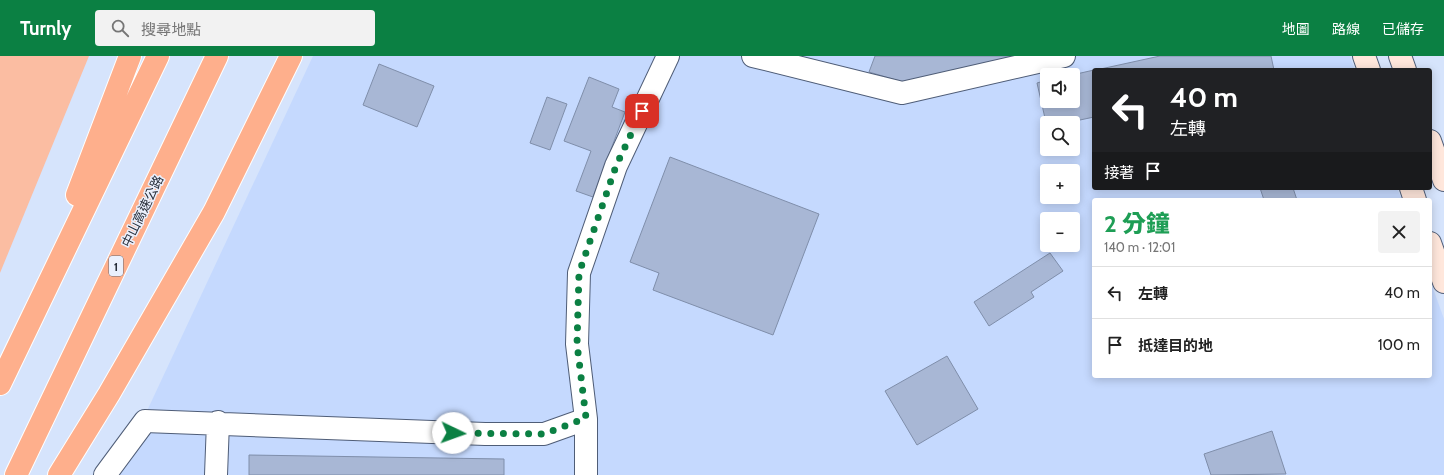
<!DOCTYPE html>
<html lang="zh-TW">
<meta charset="utf-8">
<style>
:root{--surface:#fff;--page:#f2f2f2;--text:#222;--muted:#767676;--line:#e0e0e0;--accent:#0b8043}
body{margin:0;font-family:Cabin,"Noto Sans TC",sans-serif;background:var(--page);color:var(--text);height:100vh;display:flex;flex-direction:column;font-size:15px;white-space:nowrap}
*{box-sizing:border-box;margin:0}
p{font-size:13px;color:var(--muted)}
.icon{flex:none;width:22px;height:22px;fill:none;stroke:currentColor;stroke-width:2;stroke-linecap:round;stroke-linejoin:round}
.map{position:relative;flex:1;overflow:hidden}
.details{position:absolute;left:1092px;top:142px;width:340px;height:180px;display:flex;flex-direction:column;background:var(--surface);border-radius:4px;box-shadow:0 2px 10px #0003}
.details>*{flex:none}
.guide{position:absolute;left:1092px;top:12px;width:340px;height:122px;border-radius:4px;box-shadow:0 2px 10px #0003;background:#202124;color:#fff;overflow:hidden}
.buttons{position:absolute;left:1040px;top:12px;display:grid;gap:8px}
.buttons a{display:grid;place-items:center;width:40px;height:40px;border-radius:4px;background:var(--surface);box-shadow:0 2px 10px #0003;font-size:20px}
.pin{position:absolute;display:grid;place-items:center;width:34px;height:34px;color:#fff;margin:-17px;border-radius:8px;box-shadow:0 2px 6px #0006}
.me{position:absolute;width:44px;margin:-22px;rotate:93deg;stroke-linejoin:round;filter:drop-shadow(0 0 3px #0008)}
.turn{display:flex;align-items:center;gap:14px;height:84px;padding:0 12px;font-size:18px}
.turn .icon{width:52px;height:52px;stroke-width:2.5}
.turn b{display:block;font-size:28px;line-height:34px}
.then{display:flex;align-items:center;height:38px;padding:0 12px;background:#0003;gap:8px;font-size:15px}
.round{display:grid;place-items:center;flex:none;width:42px;height:42px;border-radius:4px;background:var(--page)}
.head{display:flex;align-items:center;justify-content:space-between;height:68px;padding:0 12px}
h1{font-size:24px;font-weight:800;line-height:30px;color:#1e9e55}
ul{padding:0;list-style:none}
li{display:flex;align-items:center;gap:12px;height:52px;padding:0 12px;border-top:1px solid var(--line)}
li div{flex:1}
li b{display:block;font-size:15px}
li em{font-style:normal}
header{display:flex;align-items:center;gap:24px;box-sizing:border-box;height:56px;padding:0 20px;background:var(--accent);color:#fff}
header strong{font-size:19px}
nav{display:flex;gap:22px;margin-inline-start:auto;font-size:14px}
.search{width:280px;height:36px;background:var(--page);display:flex;align-items:center;gap:10px;box-sizing:border-box;padding:0 14px;border-radius:4px;color:var(--muted);font-size:15px}
.map>svg:first-child{display:block}
</style>
<header>
<strong>Turnly</strong>
<div class="search"><svg class="icon" aria-label="search" viewBox="0 0 24 24"><circle cx="10" cy="10" r="6"/><path d="M15 15l6 6"/></svg>搜尋地點</div>
<nav><a>地圖</a><a>路線</a><a>已儲存</a></nav>
</header>
<div class="map">
<svg width="1444" height="419" viewBox="0 0 1444 419">
<rect width="100%" height="100%" fill="#d6e4fc"/>
<path fill="#c5d9fe" fill-rule="evenodd" d="M313,0H1350L1355,14H1094V132H1397L1402,144H1094V320H1430V224L1444,263V419H117ZM1047,19H1073V45H1047ZM1047,67H1073V93H1047ZM1047,115H1073V141H1047ZM1047,163H1073V189H1047Z"/>
<path fill="#fbbda2" d="M0,0H89L0,217Z"/>
<path fill="#a8b7d5" stroke="#7f8eaa" d="M875,0H1018L913,29L869,16Z
M1160,0H1271L1274,14H1096Z
M379,8L434,30L417,71L363,49Z
M1094,14V61L1066,67H1047V71L1037,27L1047,24V45H1073L1072,19Z
M589,21L619,33L612,51L625,56L593,141L576,135L591,95L564,85Z
M547,41L567,48L550,94L530,87Z
M670,101L819,158L773,279L653,234L659,217L630,206Z
M1260,132H1293L1297,144H1264Z
M1050,197L1063,215L1031,236L1034,241L989,270L974,246Z
M947,300L978,353L917,389L885,335Z
M1272,375L1286,418L1211,419L1204,398Z
M249,399L504,403V419H249Z"/>
<g fill="none" stroke-linecap="round" stroke-linejoin="round">
<defs>
<path id="minor" d="M753,0L902,37L1064,0
M105,419L145,365L485,378H544L586,363L577,288L579,217L616,110L668,0
M216,419L218,366
M586,419V363"/>
<path id="secondary" d="M1364,0L1369,14
M1400,0L1405,14
M1430,85L1444,124
M1411,132L1415,144
M1430,187L1444,226"/>
<path id="motorway" d="M77,139L130,0
M0,328L158,0
M16,419L217,0
M59,419L109,338L214,156L291,0"/>
</defs>
<use href="#minor" stroke="#4f5d77" stroke-width="24"/>
<use href="#secondary" stroke="#4f5d77" stroke-width="24"/>
<use href="#motorway" stroke="#fff" stroke-width="24"/>
<use href="#minor" stroke="#fff" stroke-width="22"/>
<use href="#secondary" stroke="#ffe7dc" stroke-width="22"/>
<use href="#motorway" stroke="#feaf8c" stroke-width="22"/>
</g>
<g fill="none" stroke-linecap="round" stroke-linejoin="round">
<path stroke="#0b8043" stroke-width="7" stroke-dasharray="0 12.6" d="M453,377L544,378L586,362L577,288L579,217L616,110L642,55"/>
</g>
<g text-anchor="middle" dominant-baseline="central" stroke-width="3" stroke-linejoin="round" paint-order="stroke">
<rect fill="#eaf0fd" stroke="#626874" stroke-width="1" x="109" y="200" width="14" height="20" rx="3"/>
<g font-size="12" font-weight="bold" fill="#282e39">
<text x="116" y="210">1</text>
</g>
<g font-size="13" fill="#282e39" stroke="#eaf0fd">
<text transform="translate(142 155) rotate(-64)">中山高速公路</text>
</g>
</g>
</svg>
<div class="buttons">
<a><svg class="icon" aria-label="sound" viewBox="0 0 24 24"><path d="M4 9h4l5-4v14l-5-4H4zM17 9q2 3 0 6"/></svg></a>
<a><svg class="icon" aria-label="search" viewBox="0 0 24 24"><circle cx="10" cy="10" r="6"/><path d="M15 15l6 6"/></svg></a>
<a>+</a>
<a>−</a>
</div>
<div class="pin" style="left:642px;top:55px;background:#d93025"><svg class="icon" aria-label="arrive" viewBox="0 0 24 24"><path d="M6 21V4h12l-3 4 3 4H6"/></svg></div>
<svg class="me" style="left:453px;top:377px" viewBox="-20 -20 40 40"><circle r="19" fill="#fff"/><path d="M0-13L10 11 0 6-10 11z" fill="#0b8043"/></svg>
<div class="guide">
<div class="turn"><svg class="icon" aria-label="left" viewBox="0 0 24 24"><path d="M17 20v-9H6M10 6l-5 5 5 5"/></svg><div><b>40 m</b>左轉</div></div>
<div class="then">接著<svg class="icon" aria-label="arrive" viewBox="0 0 24 24"><path d="M6 21V4h12l-3 4 3 4H6"/></svg></div>
</div>
<section class="details">
<div class="head"><div><h1>2 分鐘</h1><p>140 m · 12:01</p></div><a class="round"><svg class="icon" aria-label="close" viewBox="0 0 24 24"><path d="M6 6l12 12M18 6L6 18"/></svg></a></div>
<ul>
<li><svg class="icon" aria-label="left" viewBox="0 0 24 24"><path d="M17 20v-9H6M10 6l-5 5 5 5"/></svg><div><b>左轉</b></div><em>40 m</em></li>
<li><svg class="icon" aria-label="arrive" viewBox="0 0 24 24"><path d="M6 21V4h12l-3 4 3 4H6"/></svg><div><b>抵達目的地</b></div><em>100 m</em></li>
</ul>
</section>
</div>
